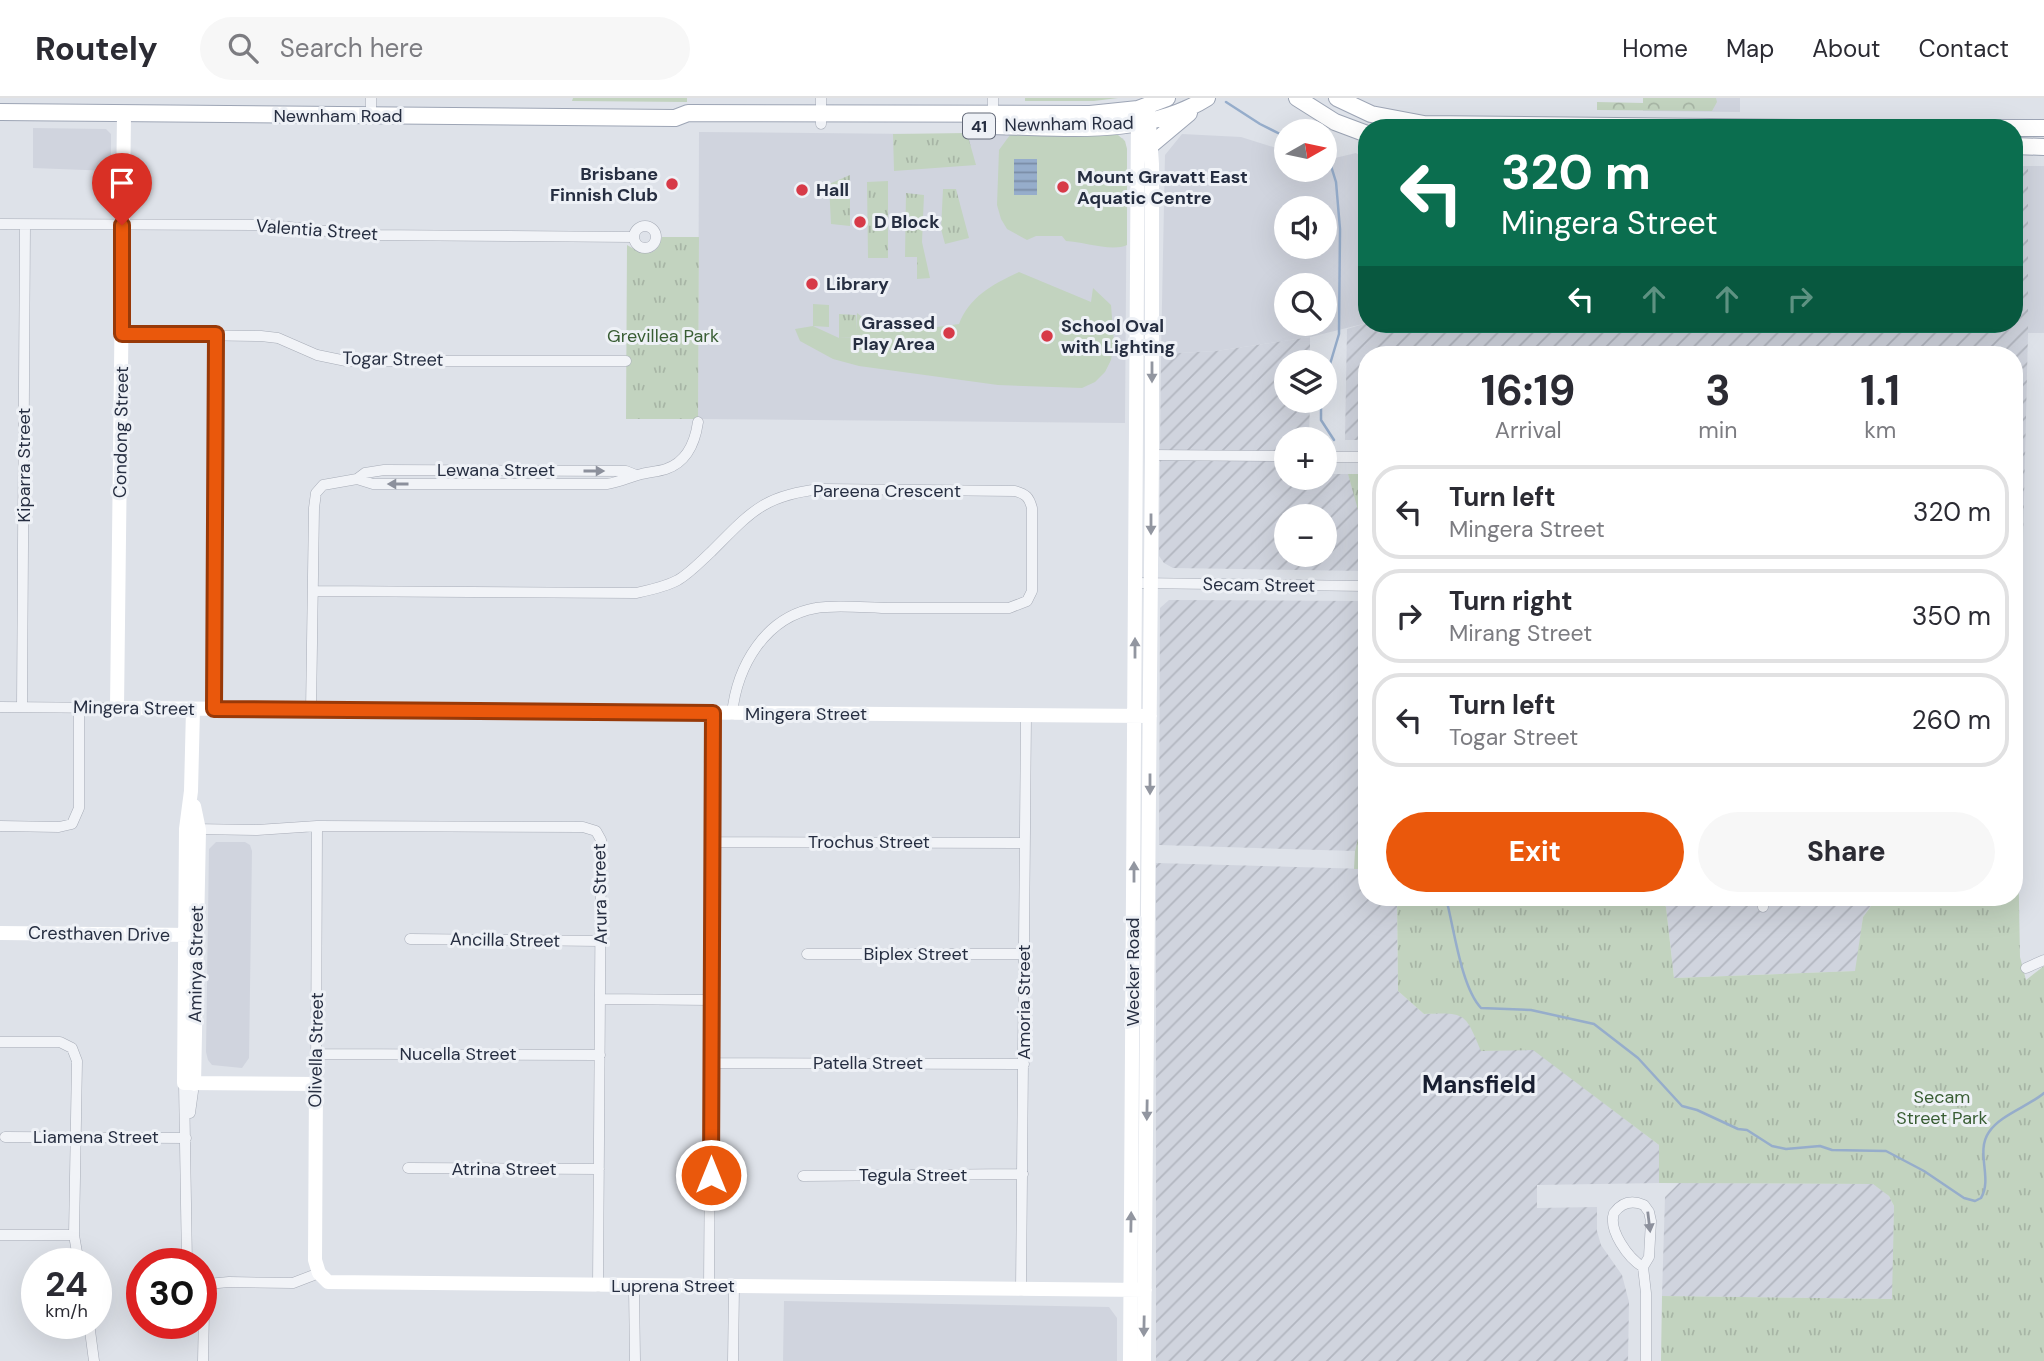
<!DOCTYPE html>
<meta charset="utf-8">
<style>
:root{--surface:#fff;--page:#f7f7f7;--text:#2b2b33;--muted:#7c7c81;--line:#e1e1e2;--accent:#ea580c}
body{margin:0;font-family:"DM Sans",sans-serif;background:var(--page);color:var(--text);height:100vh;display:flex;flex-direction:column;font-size:26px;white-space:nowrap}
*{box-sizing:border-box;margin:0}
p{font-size:23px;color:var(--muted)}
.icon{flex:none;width:38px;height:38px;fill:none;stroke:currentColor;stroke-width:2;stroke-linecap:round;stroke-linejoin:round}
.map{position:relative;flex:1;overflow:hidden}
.side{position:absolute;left:1358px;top:248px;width:665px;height:560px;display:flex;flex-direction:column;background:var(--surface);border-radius:28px;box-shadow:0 7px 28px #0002}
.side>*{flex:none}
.banner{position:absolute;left:1358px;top:21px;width:665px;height:214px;border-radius:28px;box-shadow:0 7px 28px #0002;background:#0b6e4f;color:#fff;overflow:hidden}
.needle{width:46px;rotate:81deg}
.buttons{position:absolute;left:1274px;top:21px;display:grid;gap:14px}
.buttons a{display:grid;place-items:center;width:63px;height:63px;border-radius:50%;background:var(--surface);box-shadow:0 7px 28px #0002;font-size:35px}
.speed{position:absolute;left:21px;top:1150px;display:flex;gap:14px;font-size:35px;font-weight:700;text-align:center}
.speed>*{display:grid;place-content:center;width:91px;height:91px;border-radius:50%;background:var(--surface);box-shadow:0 7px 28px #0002;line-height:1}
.speed small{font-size:18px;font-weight:400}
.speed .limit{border:10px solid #d22;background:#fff;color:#111}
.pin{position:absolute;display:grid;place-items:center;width:60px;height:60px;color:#fff;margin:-72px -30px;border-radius:50% 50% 50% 0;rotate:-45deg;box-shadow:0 0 7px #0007}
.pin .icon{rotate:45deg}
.me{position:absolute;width:77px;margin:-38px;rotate:0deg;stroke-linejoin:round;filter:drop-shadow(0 0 5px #0008)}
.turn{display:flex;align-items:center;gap:24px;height:147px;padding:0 28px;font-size:32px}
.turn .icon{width:91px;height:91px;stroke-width:2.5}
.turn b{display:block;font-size:49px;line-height:60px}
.lanes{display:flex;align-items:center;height:66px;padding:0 28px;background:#0003;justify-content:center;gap:35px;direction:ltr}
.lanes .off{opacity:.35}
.eta{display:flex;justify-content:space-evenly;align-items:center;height:119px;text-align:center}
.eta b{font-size:42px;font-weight:700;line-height:49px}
.button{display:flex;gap:14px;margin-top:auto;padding:14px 28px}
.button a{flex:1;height:80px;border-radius:42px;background:var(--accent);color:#fff;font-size:28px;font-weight:700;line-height:80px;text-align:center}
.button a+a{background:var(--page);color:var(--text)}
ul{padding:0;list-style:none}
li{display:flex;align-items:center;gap:21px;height:94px;margin:0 14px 10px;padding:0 14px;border:4px solid var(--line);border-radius:28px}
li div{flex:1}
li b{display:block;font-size:26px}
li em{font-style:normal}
header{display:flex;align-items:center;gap:42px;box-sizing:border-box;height:98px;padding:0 35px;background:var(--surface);border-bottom:2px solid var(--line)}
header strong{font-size:33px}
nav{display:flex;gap:38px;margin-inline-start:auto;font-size:24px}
.search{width:490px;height:63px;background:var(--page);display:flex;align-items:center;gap:18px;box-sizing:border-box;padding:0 24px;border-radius:38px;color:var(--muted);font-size:26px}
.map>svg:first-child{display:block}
</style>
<header>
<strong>Routely</strong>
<div class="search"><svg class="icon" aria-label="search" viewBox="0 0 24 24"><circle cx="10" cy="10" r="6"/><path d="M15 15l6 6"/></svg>Search here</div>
<nav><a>Home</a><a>Map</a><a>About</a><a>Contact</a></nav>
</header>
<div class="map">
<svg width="2044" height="1263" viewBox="0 0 2044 1263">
<defs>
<pattern id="industrial-furrows" width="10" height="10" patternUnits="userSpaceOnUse" patternTransform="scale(1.75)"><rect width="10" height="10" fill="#d0d4de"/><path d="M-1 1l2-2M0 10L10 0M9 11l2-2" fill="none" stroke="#b2b6c0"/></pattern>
<pattern id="grass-tufts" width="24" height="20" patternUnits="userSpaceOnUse" patternTransform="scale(1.75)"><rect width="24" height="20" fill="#c2d3bf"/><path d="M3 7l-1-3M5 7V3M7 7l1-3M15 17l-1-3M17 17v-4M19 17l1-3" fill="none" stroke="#a7b5a5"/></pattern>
<pattern id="forest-crowns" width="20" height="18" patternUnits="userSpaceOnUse" patternTransform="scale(1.75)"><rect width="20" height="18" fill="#c2d3bf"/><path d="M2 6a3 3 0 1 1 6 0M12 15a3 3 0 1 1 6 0" fill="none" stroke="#a7b5a5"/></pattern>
<pattern id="water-rules" width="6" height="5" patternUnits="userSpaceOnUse" patternTransform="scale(1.75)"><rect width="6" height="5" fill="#96adcb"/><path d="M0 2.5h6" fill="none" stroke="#7a8da6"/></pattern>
</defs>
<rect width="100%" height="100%" fill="#dee2e9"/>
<path fill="#d0d4de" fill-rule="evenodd" d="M1643,0H1740V14L1643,13Z
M33,30L106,31L111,36V73L33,70Z
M699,34L1016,37L1123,40L1127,51L1125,325L698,321Z
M1182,36L1241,39L1286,53V72H1325V60H1335L1356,55L1367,62V225L1310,239L1216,253L1161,256L1165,57ZM1286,110H1325V149H1286ZM1286,187H1325V226H1286Z
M2028,68H2044V235H2028Z
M216,744H245L250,747L252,753L249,960L242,970L212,967L208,962L206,954L209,751Z
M784,1203L1109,1209L1117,1220V1263H783Z"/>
<path fill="url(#industrial-furrows)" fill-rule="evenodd" d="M2014,68H2028V235L2017,696H2014V257H1367V342H1345L1347,231L1367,225L2014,226Z
M1310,239V264H1286V303H1310L1309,341H1286V380H1325V376H1348L1367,437L1363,473L1173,470L1164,465L1159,458L1161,256L1216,253ZM1286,418H1325V457H1286Z
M1169,502L1364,503L1367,518V704L1355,753L1159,747L1160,510Z
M1156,765L1367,771V800H1397L1398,893L1424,916L1455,914L1469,923L1482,953L1533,951L1659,1047V1085L1537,1087V1110L1597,1109V1133L1601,1147L1622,1177L1629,1204L1628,1263H1156Z
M1660,800H1877L1863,819L1856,873L1674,880L1666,809Z
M1679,1085L1873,1086L1882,1091L1889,1098L1894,1108L1893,1201L1662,1198L1665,1099Z"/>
<path fill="url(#grass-tufts)" d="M1025,0H1118L1094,3H1025Z
M967,35L976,67L894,73L893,36Z
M850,77V128L831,126L829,86Z
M888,83V160H868L867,84Z
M943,91H956L969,140L945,146L941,131Z
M906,95L924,97L922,144L930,180L917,181V159H905Z
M662,139H699L698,321H626L627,147C641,155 656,163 662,139Z
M813,206L829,207V229L813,228Z
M839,216L856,217L857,239L839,240Z
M1348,376H1367V437H1365Z
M2014,696H2017L2020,859L2026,882L2044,868V1263H1661L1662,1198L1892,1201L1894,1108L1889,1098L1873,1086L1659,1085V1047L1533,952L1481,953C1465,915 1466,914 1424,916L1398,893L1397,800H1660L1666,809L1674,880L1855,873L1863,819L1877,800H2014Z
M1367,704V771H1354L1355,753Z"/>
<path fill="url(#forest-crowns)" d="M573,0H687V4L572,3Z
M1643,0H1716L1717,4L1712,13L1597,12V4L1643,5Z"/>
<path fill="#c2d3bf" d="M1010,37H1118L1125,43L1127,51V147C1112,154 1084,144 1066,143L1062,138H1036L1027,142L1007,131L1001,121L997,107L999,52Z
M1019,174L1091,204L1093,190L1111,207L1114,244L1111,262L1105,274L1095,284L1082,290L998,287L859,268L833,261L800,243L795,231L813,228L839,240L856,239L857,215L866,222H917V225L937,229L959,226C969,199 993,186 1019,174Z"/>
<path fill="url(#water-rules)" d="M1014,61H1037V97H1014Z"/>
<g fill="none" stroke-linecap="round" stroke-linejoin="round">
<path stroke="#96adcb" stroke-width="2.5" d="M1226,4L1260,26L1286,39
M1325,60L1331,68L1336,84L1340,131L1339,236L1325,283
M1321,303V322L1334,342
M1363,378L1367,388
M1446,800C1454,830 1461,889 1481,910L1531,912L1594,926L1638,960L1682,1008L1697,1012L1738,1031L1747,1032L1772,1048L1786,1051L1820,1048L1832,1052L1886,1053L1924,1073L1964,1100L1975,1103L1981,1100C1993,1080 1975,1054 1989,1034C2000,1017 2029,1008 2044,995"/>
<defs>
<path id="street" d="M993,17V0
M371,18V0
M821,26V0
M0,126L270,127L364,137L634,139
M634 139a11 11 0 1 1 22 0a11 11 0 1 1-22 0Z
M122,236L261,238L278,240L317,257L346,263H626
M1152,357L1286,358
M1325,359H1367
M357,381L365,375L384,372L626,373L636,377
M1136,485L1367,488
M314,493L636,495C650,492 665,489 678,482C690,475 701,463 711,454C750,415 763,397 821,391L1015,393C1026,396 1029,399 1032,410V493L1027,503L1009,510C970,510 930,510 891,510C869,510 836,506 816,510C765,519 737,568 732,616
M22,608L25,127
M0,609L117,610
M214,611L216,236
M311,613L314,410L316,395L323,387L357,381L373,386H607C620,384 627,380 638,377C647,374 657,374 666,371C687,364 695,345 698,324
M0,728L59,729L72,726L79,710V609
M193,731L257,732L317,728L583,729L596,733L601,742V748L598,1188
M714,744L1024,745
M1763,809V800
M410,841L601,843
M807,856H1025
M2026,870L2044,862
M600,901L712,902
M0,944H60L72,950L77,963L74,1137L79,1166
M317,956L600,957
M712,965L1024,966
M184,985L187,1166
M316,986L317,728
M190,1015L194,986
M5,1039L186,1040
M408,1070L599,1071
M803,1078L1023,1076
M0,1137H74
M1643,1169C1628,1160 1608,1132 1614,1115C1622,1104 1632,1102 1644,1107L1649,1114L1651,1123L1649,1159L1643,1169L1646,1195V1263
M207,1186L229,1184L293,1185L319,1175
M634,1188L635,1263
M709,1189L713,615
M1021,1192L1026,617
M201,1196L204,1213L203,1263
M89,1225L94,1263
M733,1263L734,1189"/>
<path id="primary" d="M1297,0L1335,24L1367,36
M1337,0L1371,16L1424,26L1803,30
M0,14L675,20L688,15L1090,16L1138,11L1167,0
M985,28C1058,28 1142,41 1207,0
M1986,30H2044
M1152,46L1189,15
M2014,48L2044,49"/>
</defs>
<use href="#street" stroke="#a7acb7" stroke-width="11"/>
<use href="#primary" stroke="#9da5b5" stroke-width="18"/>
<use href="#street" stroke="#f1f3f7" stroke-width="10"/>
<path stroke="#fff" stroke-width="14" d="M124,16L117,610L1150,618
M193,611L191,693L186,731L184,985L316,986L315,1162L319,1175L328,1184L1145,1192
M194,708L199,732L194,986
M0,835L192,837
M1130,1263L1138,15
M1144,1263L1152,357V66L1148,12"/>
<use href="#primary" stroke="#fff" stroke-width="16"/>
</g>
<defs><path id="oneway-solid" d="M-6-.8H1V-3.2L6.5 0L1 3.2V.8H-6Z" transform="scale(1.75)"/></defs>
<g fill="#9296a0">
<use href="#oneway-solid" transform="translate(1152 274) rotate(90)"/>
<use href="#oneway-solid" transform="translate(1151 426) rotate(90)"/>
<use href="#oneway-solid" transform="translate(1135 550) rotate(-90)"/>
<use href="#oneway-solid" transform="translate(1150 686) rotate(90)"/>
<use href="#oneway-solid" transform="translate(1134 774) rotate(-90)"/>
<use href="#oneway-solid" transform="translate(1147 1012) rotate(91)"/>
<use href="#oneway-solid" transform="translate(1131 1124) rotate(-89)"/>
<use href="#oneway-solid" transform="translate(1144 1228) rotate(91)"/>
</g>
<g fill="#8c909c">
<use href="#oneway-solid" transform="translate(594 373)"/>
<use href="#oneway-solid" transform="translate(398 386) rotate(-180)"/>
<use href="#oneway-solid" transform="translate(1649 1124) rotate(83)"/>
</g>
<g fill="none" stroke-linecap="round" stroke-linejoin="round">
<defs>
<path id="route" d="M122,127V236H216L214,611L713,615L711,1077"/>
</defs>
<use href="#route" stroke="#983908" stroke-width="18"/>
<use href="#route" stroke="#ea580c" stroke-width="12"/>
</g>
<g fill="#d73a48" stroke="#eef1f6" stroke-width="2.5">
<circle cx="672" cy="86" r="7"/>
<circle cx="1063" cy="89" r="7"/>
<circle cx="802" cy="92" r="7"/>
<circle cx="860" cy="124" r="7"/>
<circle cx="812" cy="186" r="7"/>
<circle cx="949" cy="235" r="7"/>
<circle cx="1047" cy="238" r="7"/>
</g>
<g text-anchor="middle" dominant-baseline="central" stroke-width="6" stroke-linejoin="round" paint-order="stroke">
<rect fill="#eef1f6" stroke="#626877" stroke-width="2" x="963" y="15.5" width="32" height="25" rx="5"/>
<g font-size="16" font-weight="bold" fill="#262e41">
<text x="979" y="28">41</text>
</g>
<g font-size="18" fill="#262e41" stroke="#eef1f6">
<text x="338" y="18">Newnham Road</text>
<text transform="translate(1069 26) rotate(-1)">Newnham Road</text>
<text transform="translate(317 132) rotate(4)">Valentia Street</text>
<text transform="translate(393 261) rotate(1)">Togar Street</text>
<text transform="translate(121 334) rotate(-89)">Condong Street</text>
<text transform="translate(24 367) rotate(-90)">Kiparra Street</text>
<text x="496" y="372">Lewana Street</text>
<text x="887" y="393">Pareena Crescent</text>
<text transform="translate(1259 487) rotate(1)">Secam Street</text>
<text transform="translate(134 610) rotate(1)">Mingera Street</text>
<text x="806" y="616">Mingera Street</text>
<text x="869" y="744">Trochus Street</text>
<text transform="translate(600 796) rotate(-91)">Arura Street</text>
<text transform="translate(99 836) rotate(1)">Cresthaven Drive</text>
<text transform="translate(505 842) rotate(1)">Ancilla Street</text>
<text x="916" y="856">Biplex Street</text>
<text transform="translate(196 866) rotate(-89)">Aminya Street</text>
<text transform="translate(1133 874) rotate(-90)">Wecker Road</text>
<text transform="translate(1024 904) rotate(-90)">Amoria Street</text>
<text transform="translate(316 952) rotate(-89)">Olivella Street</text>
<text x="458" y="956">Nucella Street</text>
<text x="868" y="965">Patella Street</text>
<text x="96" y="1039">Liamena Street</text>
<text x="504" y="1071">Atrina Street</text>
<text x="913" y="1077">Tegula Street</text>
<text x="673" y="1188">Luprena Street</text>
</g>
<g font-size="18" font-weight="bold" fill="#262e41" stroke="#eef1f6" text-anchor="start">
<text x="658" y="76" text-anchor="end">Brisbane<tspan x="658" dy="21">Finnish Club</tspan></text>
<text x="1077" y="79">Mount Gravatt East<tspan x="1077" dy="21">Aquatic Centre</tspan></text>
<text x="816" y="92">Hall</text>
<text x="874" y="124">D Block</text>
<text x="826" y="186">Library</text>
<text x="935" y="225" text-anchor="end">Grassed<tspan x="935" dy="21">Play Area</tspan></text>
<text x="1061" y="228">School Oval<tspan x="1061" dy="21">with Lighting</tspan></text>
</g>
<g font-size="18" fill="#385d33" stroke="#eef1f6">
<text x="663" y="238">Grevillea Park</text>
<text x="1942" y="999">Secam<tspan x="1942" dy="21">Street Park</tspan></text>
</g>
<g font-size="24" font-weight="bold" fill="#191f31" stroke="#eef1f6">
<text x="1479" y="986">Mansfield</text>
</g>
</g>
</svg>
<div class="buttons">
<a><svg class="needle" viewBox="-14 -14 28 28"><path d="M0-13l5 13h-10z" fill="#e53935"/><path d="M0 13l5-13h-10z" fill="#7c7c81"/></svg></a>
<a><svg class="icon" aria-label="sound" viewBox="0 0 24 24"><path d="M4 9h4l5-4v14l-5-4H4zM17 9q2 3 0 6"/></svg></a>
<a><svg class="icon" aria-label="search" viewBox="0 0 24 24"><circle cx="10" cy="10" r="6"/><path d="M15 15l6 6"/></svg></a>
<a><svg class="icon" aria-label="layers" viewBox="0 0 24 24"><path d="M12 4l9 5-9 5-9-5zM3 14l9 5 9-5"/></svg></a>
<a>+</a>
<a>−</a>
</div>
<div class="speed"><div>24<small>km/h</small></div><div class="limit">30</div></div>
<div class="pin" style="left:122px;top:127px;background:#d93025"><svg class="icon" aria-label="arrive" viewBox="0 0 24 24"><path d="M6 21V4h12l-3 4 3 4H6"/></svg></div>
<svg class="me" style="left:711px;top:1077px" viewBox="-20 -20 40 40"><circle r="17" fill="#ea580c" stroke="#fff" stroke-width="3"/><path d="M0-11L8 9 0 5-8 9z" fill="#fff"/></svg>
<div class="banner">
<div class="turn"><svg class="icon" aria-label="left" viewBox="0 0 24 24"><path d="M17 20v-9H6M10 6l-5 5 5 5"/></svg><div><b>320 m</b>Mingera Street</div></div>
<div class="lanes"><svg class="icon" aria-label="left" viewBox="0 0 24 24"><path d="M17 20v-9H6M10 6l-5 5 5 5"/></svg><svg class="icon off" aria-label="ahead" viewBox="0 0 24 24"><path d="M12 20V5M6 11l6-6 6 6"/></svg><svg class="icon off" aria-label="ahead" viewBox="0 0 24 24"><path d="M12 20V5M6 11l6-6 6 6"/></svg><svg class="icon off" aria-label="right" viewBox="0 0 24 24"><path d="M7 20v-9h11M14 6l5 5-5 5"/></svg></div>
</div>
<section class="side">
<div class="eta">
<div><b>16:19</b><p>Arrival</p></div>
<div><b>3</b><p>min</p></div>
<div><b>1.1</b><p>km</p></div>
</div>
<ul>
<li><svg class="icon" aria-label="left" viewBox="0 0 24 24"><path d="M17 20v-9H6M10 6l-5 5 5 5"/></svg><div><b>Turn left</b><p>Mingera Street</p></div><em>320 m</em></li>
<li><svg class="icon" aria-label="right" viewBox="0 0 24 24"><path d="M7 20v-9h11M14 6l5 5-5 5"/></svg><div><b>Turn right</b><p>Mirang Street</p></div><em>350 m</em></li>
<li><svg class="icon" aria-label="left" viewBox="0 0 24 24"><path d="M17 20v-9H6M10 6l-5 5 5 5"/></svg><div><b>Turn left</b><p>Togar Street</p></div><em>260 m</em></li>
</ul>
<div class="button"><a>Exit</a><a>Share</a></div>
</section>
</div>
